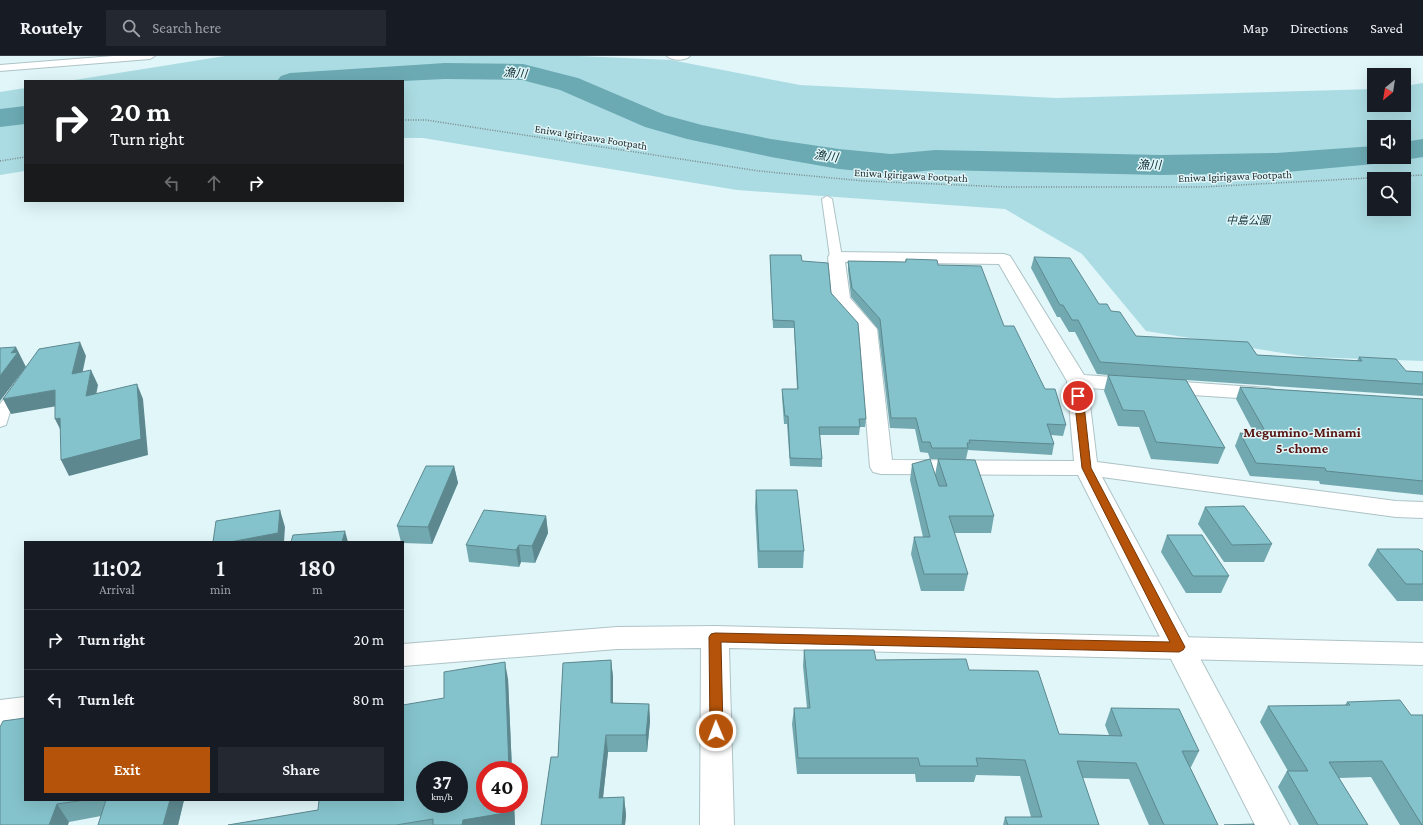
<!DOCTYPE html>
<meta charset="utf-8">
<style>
:root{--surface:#171b24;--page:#242831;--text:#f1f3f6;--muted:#9ea1a6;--line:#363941;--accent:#b45309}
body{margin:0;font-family:"Crimson Pro","Noto Sans JP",serif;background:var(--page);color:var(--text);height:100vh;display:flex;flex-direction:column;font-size:15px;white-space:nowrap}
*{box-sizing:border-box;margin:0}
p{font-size:13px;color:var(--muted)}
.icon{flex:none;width:22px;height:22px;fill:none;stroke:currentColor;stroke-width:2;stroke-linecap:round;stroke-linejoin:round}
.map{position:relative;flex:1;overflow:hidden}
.drawer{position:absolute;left:24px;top:485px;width:380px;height:260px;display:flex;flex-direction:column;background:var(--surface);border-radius:0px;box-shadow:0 4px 16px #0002}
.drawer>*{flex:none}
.hud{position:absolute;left:24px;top:24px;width:380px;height:122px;border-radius:0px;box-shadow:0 4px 16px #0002;background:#202124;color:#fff;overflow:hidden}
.needle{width:26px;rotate:210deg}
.controls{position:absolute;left:1367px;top:12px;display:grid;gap:8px}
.controls a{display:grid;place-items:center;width:44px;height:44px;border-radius:0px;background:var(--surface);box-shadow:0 4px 16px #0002;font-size:20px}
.speed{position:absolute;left:416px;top:705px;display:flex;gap:8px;font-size:20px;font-weight:700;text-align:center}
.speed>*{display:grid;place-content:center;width:52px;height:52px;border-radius:50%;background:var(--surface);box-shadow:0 4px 16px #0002;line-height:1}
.speed small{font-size:10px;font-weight:400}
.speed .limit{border:6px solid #d22;background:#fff;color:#111}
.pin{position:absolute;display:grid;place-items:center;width:34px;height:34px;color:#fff;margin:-17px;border:2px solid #fff;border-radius:50%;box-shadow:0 1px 4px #0007}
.me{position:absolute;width:44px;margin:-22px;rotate:359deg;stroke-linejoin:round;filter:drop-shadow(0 0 3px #0008)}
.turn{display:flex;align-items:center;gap:14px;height:84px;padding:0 20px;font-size:18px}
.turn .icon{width:52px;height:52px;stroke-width:2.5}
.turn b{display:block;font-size:28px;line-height:34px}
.lanes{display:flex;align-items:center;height:38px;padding:0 20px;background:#0003;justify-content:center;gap:20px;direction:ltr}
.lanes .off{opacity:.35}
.eta{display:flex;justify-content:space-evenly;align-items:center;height:68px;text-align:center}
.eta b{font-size:24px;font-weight:600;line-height:28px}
.primary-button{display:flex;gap:8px;margin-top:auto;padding:8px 20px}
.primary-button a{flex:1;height:46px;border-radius:0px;background:var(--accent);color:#fff;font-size:16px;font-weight:600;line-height:46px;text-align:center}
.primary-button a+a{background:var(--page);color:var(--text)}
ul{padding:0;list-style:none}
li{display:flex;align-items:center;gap:12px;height:60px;padding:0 20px;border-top:1px solid var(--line)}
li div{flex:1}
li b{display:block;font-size:15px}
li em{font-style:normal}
header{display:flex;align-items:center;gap:24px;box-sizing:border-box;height:56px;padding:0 20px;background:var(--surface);border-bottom:1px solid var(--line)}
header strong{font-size:19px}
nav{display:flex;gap:22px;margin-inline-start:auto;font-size:14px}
.search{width:280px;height:36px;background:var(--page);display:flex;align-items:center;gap:10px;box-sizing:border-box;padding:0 14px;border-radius:0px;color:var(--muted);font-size:15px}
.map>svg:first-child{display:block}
</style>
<header>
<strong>Routely</strong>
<div class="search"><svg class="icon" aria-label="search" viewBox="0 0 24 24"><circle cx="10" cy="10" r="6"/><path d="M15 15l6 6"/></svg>Search here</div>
<nav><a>Map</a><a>Directions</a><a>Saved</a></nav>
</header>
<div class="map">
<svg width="1423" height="769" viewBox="0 0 1423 769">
<rect width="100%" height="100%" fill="#e0f6f9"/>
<path fill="#acdce3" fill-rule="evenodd" d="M225,0H579L671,4L800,29L1056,42L1374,33V49H1404V30L1423,27V305L1308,301L1146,275L1082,198L1005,153L737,134L423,82H403V25H68ZM1374,71H1404V101H1374ZM1374,123H1404V153H1374Z
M25,32V115L0,119V36Z"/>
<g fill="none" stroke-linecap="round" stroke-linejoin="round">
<path fill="#6caab3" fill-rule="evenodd" d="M445,7L523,8L578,22L665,59L702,69L771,83L839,93L891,98L935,94L1161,99L1276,97L1374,90V101H1388L1385,106L1374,108L1276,117L1161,119L935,114L891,118L839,113L771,101L687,83L645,71L560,34L522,24L445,23L403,25H277L281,20L290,17Z
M25,50V68L0,71V53Z
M1423,83V101L1404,104L1392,101H1404V86Z"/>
<defs>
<path id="lane" d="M827,140L832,143L842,201L840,203H832L830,201L822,143Z
M19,329L24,330L26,333L10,356L6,369L0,371V348L14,330Z"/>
<path id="street" d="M836,196L1004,198L1010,200L1084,319L1268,332L1275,334L1278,338L1275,342L1268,344L1088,332L1097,406L1396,445L1423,446V462L1396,461L1102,421L1290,769H1255L1078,419L881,418L873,416L870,411L859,274L832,243L828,201L830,198ZM845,206L999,208L1067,325L1074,405L892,404L877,273L850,242Z"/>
<path id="secondary" d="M113,0H155L150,3L0,15V9Z
M667,0H690C685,5 672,5 667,0Z
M715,570L1423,587V609L729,592L734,769H700L701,592L617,593L403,610V588L617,571Z
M25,641V667L0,670V644Z"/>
</defs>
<use href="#lane" stroke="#aec3c6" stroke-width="2"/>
<use href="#street" stroke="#aec3c6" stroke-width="2"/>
<use href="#secondary" stroke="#aec3c6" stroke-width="2"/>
<path stroke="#79878a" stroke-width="1.5" stroke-dasharray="1 1.5" stroke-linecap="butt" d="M403,64H426L759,115L864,125L1007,131H1203L1423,119
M0,105L25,101"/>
<use href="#lane" fill="#fff" fill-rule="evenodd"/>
<use href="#street" fill="#fff" fill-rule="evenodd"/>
<use href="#secondary" fill="#fff" fill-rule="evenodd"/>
</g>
<path fill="#72a8af" d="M770,199L802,205L831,237L866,363L865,371H860L859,379H820L822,403V411L790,410L787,368H784L782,341V333H797L794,272H773L770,205Z
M1034,201L1099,248L1111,255L1136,280L1257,299L1357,305L1359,301L1406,315L1423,316V340L1186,324L1225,392L1218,408L1151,403L1139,371L1118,370L1104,335L1108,319L1097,318L1075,276H1069L1060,261H1057L1031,212Z
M906,203L938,209L1004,270L1045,333L1066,369L1063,380L1051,379L1054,388L1052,399L968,394L966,403H930L928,397L920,396L915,373L890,372L878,273L851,241L848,214V205L905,206Z
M1240,331L1423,343V439L1320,428L1319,425L1250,420L1235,390L1240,377L1255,379L1236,343Z
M938,403L994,460L991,477H954L968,518L964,535H921L911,498L914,481H923L910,424L912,408L935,419Z
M454,410L458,427L432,488L403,487V486H401L397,470Z
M756,434L804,495L803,512H758L755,451Z
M1205,451L1272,488L1264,506H1224L1198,468Z
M546,460L548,477L535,507L521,506L519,511L469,506L466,489Z
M1167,479L1229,520L1221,537H1186L1161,496Z
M1377,493L1423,495V545H1397L1368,509Z
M804,594L876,604L969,614L1059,678L1109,679L1105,669L1111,652L1199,695L1191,711H1190L1218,769H1149L1129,723L1082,722L1099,769H1003L1005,761H1031L1020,720L976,719L974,726H916L915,718H797L792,668L794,652H807L803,610Z
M611,604L613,621V647L649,648L650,665L647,696H608L603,742L624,741L626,759L625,769H541L551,701H558L563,607Z
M508,623L512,714H485V748H514L515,769H228L318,754L444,642Z
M1347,646L1423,769H1400L1371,721L1339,722L1368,769H1299L1278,731L1287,715H1288L1260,666L1268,650L1345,649Z
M25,744H184L178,769H98L101,760L69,766Z"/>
<path fill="#5d888f" d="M80,286L86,300L79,333L72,318Z
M16,291L26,311L0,345V320L11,297Z
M91,314L98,329L93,355L86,340Z
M137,328L143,343L148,399L69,420L61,404Z
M55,334L63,349L11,358L3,343Z
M60,362L63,379L55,363Z
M454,410L458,427L432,488L428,471Z
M280,454L285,471L284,486H230Z
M546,460L548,477L535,507L532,490Z
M345,475L348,486H342Z
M519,489L521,506L519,511L516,494Z
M611,604L613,621V664L611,647Z
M505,606L508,623L512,714H509Z
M649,648L650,665L647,696L646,679Z
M606,679L608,696L601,759L599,742Z
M624,741L626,759L625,769H622Z
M170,744H184L178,769H163Z
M57,748L69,766L68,769H49Z
M511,748H514L515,769H462L463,764Z"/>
<path fill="#85c3cc" stroke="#5d888f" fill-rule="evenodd" d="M770,199H801L802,205L828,207L831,237L858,267L866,363H859L860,371H819L822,403L790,402L788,360H785L782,333H798L794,265L773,264Z
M1034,201L1070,202L1099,248H1107L1111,255L1120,256L1136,280L1248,286L1257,299L1362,305L1359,301L1396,303L1406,315L1423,316V328L1100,306L1078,264H1072L1063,249H1060Z
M906,203L937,204L938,209L981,210L1004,270H1014L1045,333H1055L1066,369L1047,368L1054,388L969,384L970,387H967L968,392H932L930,386H922L916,362H891L880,263L852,232L848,205L906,206Z
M80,286L72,318L91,314L86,340L137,328L141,383L61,404L60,362L55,363V334L3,343L39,293Z
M16,291L11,297L18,296L0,320V292Z
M1108,319L1186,324L1225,392L1156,386L1144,355L1123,354Z
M1240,331L1423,343V425L1326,415L1325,412L1256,407L1240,377L1268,380Z
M930,403L939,430H947L938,403L975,404L994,460H949L968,518H924L914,481H930L912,408Z
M426,410H454L428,471L397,470Z
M756,434H797L804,495H759Z
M1244,450L1272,488L1232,489L1205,451Z
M280,454L278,477L230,486H213L216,465Z
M484,454L546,460L532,490L519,489L516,494L466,489Z
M345,475L342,486H291L293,479Z
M1167,479H1202L1229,520H1193Z
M1377,493H1419L1421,495H1423V528H1406Z
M804,594H874L876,604L966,603L969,614L1038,615L1059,678L1122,680L1111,652L1179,653L1199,695H1182L1218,769H1164L1136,707L1077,705L1099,769H1008L1005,761H1042L1025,704L976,702L978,710H920L918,702H798L794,652H810Z
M611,604V647L649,648L646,679H606L599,742L624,741L622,769H541L551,701H558L563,607Z
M505,606L509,714H485V748H511V756L463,764L462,769H433V763L396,769H228L318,754L319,744H403V649L444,642V616ZM425,714H459V748H425Z
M1400,644L1411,659H1423V769H1422L1382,705L1329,706L1368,769H1318L1287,715H1308L1268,650L1350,649L1347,646Z
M25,662V744H85L57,748L49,769H0V671L3,665Z
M106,744H170L163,769H98Z
M1254,768V769H1224Z"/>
<path fill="#b45309" stroke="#753606" d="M1078,337L1083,340L1091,412L1185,591L1183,594L1179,596L721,586L723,675L721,679L716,681L712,679L710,675L709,581L711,578L715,577L1170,586L1082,412L1074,340Z"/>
<g text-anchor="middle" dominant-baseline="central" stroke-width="3" stroke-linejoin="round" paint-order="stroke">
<g font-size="11" fill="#1e2628" stroke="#e0f6f9">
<text transform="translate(591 81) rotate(9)">Eniwa Igirigawa Footpath</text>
<text transform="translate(911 119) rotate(3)">Eniwa Igirigawa Footpath</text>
<text transform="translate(1235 120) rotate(-2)">Eniwa Igirigawa Footpath</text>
</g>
<g font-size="11" font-style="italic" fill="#153539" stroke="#e0f6f9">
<text x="1248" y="164">中島公園</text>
</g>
<g font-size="12" font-style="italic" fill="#0e2e33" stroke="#e0f6f9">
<text transform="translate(515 17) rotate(5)">漁川</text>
<text transform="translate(826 100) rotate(8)">漁川</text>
<text transform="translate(1149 109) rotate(1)">漁川</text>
</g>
<g font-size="14" font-weight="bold" fill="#591511" stroke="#e0f6f9">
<text x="1302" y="376">Megumino-Minami<tspan x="1302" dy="16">5-chome</tspan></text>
</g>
</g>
</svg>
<div class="controls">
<a><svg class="needle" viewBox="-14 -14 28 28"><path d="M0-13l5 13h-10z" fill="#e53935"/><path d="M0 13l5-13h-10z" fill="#9ea1a6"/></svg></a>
<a><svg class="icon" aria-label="sound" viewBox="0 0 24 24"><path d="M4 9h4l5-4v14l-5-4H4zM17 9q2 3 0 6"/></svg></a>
<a><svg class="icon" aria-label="search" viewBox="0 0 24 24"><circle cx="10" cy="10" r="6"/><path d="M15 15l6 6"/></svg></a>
</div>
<div class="speed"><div>37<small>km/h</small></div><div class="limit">40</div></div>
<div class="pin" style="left:1078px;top:340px;background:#d93025"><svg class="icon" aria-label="arrive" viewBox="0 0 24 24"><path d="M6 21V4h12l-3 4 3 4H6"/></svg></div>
<svg class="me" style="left:716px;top:675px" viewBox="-20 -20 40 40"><circle r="17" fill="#b45309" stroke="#fff" stroke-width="3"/><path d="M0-11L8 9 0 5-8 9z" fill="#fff"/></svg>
<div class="hud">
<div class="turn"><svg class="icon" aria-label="right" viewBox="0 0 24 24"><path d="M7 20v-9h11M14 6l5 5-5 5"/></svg><div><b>20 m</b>Turn right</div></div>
<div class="lanes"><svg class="icon off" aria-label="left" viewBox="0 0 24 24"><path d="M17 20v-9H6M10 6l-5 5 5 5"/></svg><svg class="icon off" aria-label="ahead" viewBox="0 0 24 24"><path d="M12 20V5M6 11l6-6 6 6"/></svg><svg class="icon" aria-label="right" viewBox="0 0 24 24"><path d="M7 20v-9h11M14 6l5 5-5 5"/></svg></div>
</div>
<section class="drawer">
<div class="eta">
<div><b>11:02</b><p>Arrival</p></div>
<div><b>1</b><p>min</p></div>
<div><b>180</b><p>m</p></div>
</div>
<ul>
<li><svg class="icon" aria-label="right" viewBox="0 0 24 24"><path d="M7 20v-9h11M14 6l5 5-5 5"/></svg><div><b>Turn right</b></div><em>20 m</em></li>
<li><svg class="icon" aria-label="left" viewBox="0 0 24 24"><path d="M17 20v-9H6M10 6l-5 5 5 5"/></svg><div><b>Turn left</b></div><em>80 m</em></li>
</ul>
<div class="primary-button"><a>Exit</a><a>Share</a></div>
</section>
</div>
